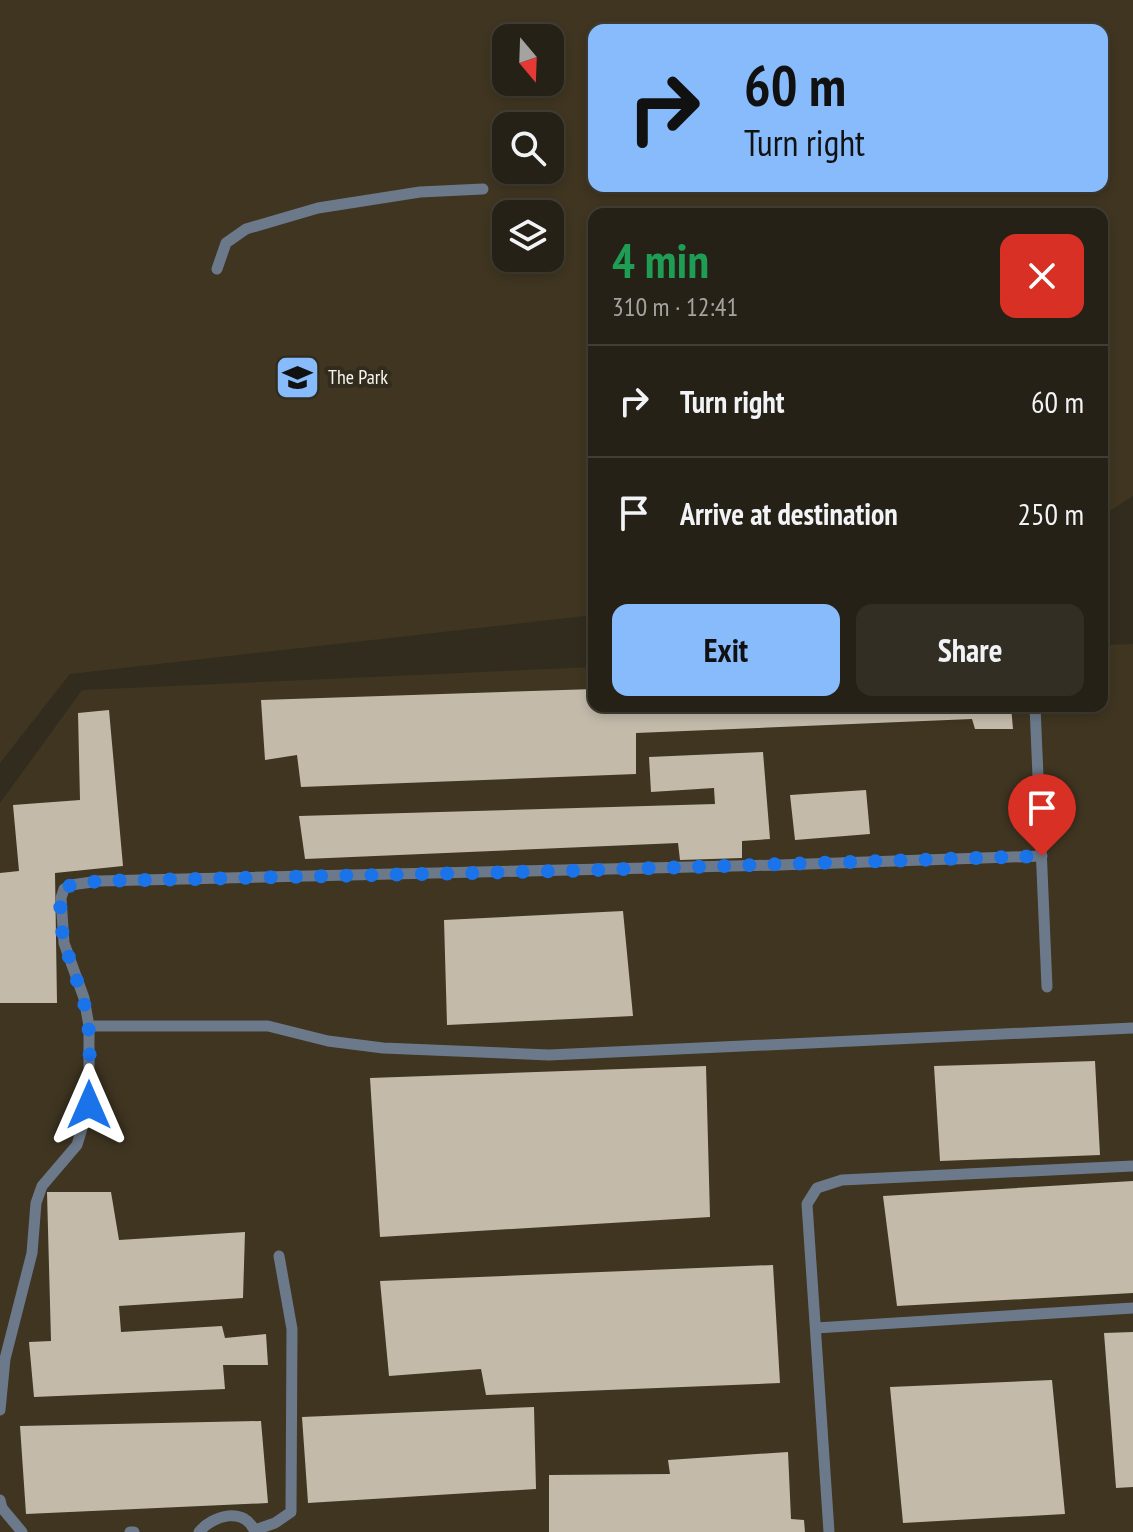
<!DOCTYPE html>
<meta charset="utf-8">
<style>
:root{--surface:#262116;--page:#322e23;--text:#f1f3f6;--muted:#a4a3a1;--line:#423e35;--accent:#87bbfc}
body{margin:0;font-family:"PT Sans Narrow",sans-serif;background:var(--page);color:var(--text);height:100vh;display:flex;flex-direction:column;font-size:30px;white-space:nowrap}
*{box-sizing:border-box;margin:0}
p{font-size:26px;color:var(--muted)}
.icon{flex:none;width:44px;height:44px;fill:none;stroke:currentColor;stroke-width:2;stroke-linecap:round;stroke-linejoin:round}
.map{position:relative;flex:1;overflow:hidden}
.panel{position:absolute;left:588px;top:208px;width:520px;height:504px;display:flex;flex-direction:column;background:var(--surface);border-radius:16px;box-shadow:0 4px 12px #0003,0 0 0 2px var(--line)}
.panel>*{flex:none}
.guide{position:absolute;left:588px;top:24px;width:520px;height:168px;border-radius:16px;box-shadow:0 4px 12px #0003,0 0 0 2px var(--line);background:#87bbfc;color:#111;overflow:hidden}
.needle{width:52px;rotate:161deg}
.fabs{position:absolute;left:492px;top:24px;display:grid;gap:16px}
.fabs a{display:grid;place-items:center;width:72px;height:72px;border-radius:16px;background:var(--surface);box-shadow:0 4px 12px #0003,0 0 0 2px var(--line);font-size:40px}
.pin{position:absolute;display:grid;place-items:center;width:68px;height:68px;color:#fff;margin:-82px -34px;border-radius:50% 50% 50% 0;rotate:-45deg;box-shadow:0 0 8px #0007}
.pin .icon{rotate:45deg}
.me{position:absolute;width:88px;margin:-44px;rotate:0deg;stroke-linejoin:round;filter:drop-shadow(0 0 6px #0008)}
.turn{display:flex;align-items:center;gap:28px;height:168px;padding:0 24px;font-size:36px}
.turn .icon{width:104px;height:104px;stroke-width:2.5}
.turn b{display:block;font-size:56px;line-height:68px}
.round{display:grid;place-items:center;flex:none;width:84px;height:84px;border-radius:16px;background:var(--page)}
.overview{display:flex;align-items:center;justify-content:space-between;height:136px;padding:0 24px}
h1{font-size:48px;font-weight:700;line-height:60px;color:#1e9e55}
.action{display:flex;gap:16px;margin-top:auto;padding:16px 24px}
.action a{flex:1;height:92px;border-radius:16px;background:var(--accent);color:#111;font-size:32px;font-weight:700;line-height:92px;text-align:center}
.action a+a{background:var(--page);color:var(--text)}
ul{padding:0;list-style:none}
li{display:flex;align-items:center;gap:24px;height:112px;padding:0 24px;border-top:2px solid var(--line)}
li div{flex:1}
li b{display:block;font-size:30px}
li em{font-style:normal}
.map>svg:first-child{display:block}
</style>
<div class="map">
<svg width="1133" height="1532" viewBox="0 0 1133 1532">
<rect width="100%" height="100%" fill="#322c1e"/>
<path fill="#3f3521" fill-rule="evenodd" d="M0,0H1133V496L1102,516V214H594V615L70,674L0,763ZM594,30H1102V186H594ZM506,38H550V82H506ZM506,126H550V170H506ZM506,214H550V258H506Z
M1133,644V1532H0V803L82,690L594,667V706H1102V645Z"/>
<path fill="#c3baaa" d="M594,689V706H1011L1013,729H975L972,719L636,733V774L301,787L297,755L265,760L261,700Z
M109,710L123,866L55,873L57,1003H0V873L19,871L13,805L80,800L78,713Z
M763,752L770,839L742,841V858L680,860L678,843L305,859L299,816L715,804L714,788L651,792L649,757Z
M866,790L870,834L795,840L790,795Z
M623,911L633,1016L447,1025L444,920Z
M1095,1061L1100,1155L940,1161L934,1066Z
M706,1066L710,1217L380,1237L370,1078Z
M1133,1181V1293L897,1306L883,1196Z
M47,1192H111L119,1240L245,1232L243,1298L119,1306L121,1332L222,1326L225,1338L266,1334L268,1365H223L225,1389L34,1397L29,1342L51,1341Z
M773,1265L780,1383L486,1395L481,1369L389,1376L380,1281Z
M1133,1332V1487L1116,1488L1104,1333Z
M1052,1380L1065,1514L903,1523L890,1387Z
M534,1407L536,1489L308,1503L302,1417Z
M261,1421L268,1503L26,1514L20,1426Z
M788,1452L791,1519L804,1520L805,1532H549V1475L670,1474L668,1460Z"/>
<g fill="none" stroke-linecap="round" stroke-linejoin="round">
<path stroke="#6b798b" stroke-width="11" d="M217,269L226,243L246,229L318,208L420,192L483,189
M1035,706L1047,987
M89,1026H268L328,1041L383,1048L549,1055L1133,1028
M816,1328L1133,1308
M0,1410L5,1359L32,1253L36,1203L42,1186L77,1145L89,1105V1026L84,998L64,943L61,898L64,889L71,885L99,881L779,865L1042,856
M0,1500L2,1508L22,1532
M255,1530L275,1523L291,1512L292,1329L279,1256
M130,1532H134
M199,1532C213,1515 245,1506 255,1532
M829,1532L807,1204L817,1188L842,1180L1133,1166"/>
</g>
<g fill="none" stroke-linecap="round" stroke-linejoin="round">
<path stroke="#1a73e8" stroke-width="14" stroke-dasharray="0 25.2" d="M89,1105C89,1078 91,1050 88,1023C83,980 49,931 64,889L71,885L99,881L563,871L1042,856"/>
</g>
<defs>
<symbol id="university-square" viewBox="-11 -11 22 22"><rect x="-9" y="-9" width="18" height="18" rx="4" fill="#87bbfc" stroke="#322c1e"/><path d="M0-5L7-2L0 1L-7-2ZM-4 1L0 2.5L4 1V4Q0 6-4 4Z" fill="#111"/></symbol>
</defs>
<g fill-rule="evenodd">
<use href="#university-square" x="272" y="352" width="51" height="51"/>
</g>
<g text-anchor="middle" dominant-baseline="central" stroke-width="8" stroke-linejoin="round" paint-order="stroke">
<g font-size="20" fill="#f7f3ea" stroke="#322c1e" text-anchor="start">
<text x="328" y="377">The Park</text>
</g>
</g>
</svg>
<div class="fabs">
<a><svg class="needle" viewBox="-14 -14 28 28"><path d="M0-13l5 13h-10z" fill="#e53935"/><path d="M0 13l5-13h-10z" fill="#a4a3a1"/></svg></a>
<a><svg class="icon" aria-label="search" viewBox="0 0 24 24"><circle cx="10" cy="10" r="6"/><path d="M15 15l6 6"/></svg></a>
<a><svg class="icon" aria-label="layers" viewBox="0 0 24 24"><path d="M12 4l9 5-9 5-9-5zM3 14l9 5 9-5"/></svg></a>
</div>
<div class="pin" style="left:1042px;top:856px;background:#d93025"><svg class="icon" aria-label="arrive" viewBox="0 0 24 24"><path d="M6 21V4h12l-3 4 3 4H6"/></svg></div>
<svg class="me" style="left:89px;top:1105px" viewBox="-20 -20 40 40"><path d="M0-17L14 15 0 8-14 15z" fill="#1a73e8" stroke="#fff" stroke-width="4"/></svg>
<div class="guide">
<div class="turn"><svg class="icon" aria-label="right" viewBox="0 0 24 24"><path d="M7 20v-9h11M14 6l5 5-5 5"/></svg><div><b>60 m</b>Turn right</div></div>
</div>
<section class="panel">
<div class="overview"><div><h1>4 min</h1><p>310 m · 12:41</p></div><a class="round" style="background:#d93025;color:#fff"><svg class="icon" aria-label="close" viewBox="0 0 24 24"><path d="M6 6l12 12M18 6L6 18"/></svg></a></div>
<ul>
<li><svg class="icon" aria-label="right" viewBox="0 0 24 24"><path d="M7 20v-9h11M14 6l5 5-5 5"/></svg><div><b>Turn right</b></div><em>60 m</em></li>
<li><svg class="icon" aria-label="arrive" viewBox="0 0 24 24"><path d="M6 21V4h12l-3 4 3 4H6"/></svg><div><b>Arrive at destination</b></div><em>250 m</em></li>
</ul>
<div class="action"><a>Exit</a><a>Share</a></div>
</section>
</div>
